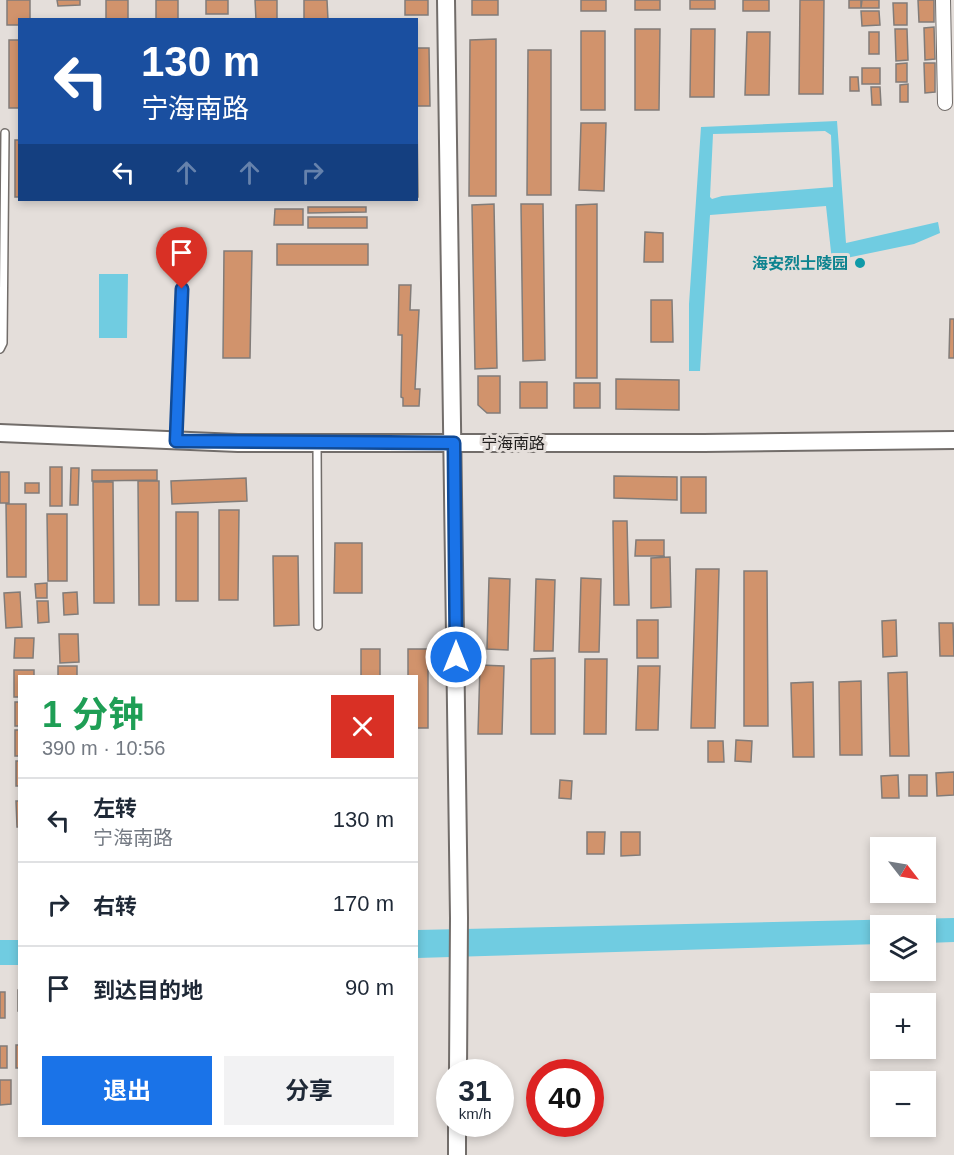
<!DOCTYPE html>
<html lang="zh">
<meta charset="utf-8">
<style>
:root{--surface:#fff;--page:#f2f2f3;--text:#1f2937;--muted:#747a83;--line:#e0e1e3;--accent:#1a73e8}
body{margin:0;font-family:Arial,"Noto Sans SC",sans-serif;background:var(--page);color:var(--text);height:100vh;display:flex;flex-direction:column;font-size:22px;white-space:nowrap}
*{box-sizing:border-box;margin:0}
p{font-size:20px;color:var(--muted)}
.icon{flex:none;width:33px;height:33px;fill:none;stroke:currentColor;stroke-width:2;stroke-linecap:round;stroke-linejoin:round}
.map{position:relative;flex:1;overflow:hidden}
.panel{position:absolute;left:18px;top:675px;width:400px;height:462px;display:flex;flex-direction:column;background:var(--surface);border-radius:0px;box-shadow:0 3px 9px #0003}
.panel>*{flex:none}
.top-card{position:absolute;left:18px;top:18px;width:400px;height:183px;border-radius:0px;box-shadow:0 3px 9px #0003;background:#1a4fa0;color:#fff;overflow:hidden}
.needle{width:39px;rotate:121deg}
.fabs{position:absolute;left:870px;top:837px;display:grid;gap:12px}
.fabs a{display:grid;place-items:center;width:66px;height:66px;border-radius:0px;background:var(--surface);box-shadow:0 3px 9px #0003;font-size:30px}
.speed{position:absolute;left:436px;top:1059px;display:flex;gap:12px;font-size:30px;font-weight:700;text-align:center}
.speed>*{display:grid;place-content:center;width:78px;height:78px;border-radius:50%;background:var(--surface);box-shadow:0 3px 9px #0003;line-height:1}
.speed small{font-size:15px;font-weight:400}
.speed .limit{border:9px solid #d22;background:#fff;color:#111}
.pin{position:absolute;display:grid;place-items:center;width:51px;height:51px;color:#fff;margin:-62px -26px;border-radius:50% 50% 50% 0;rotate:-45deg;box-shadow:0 0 6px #0007}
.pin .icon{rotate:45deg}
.me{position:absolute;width:66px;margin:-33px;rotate:0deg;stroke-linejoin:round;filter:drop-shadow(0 0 4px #0008)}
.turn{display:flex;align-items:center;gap:21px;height:126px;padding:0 24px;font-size:27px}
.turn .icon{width:78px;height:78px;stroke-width:2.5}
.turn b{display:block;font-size:42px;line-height:51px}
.lanes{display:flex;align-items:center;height:57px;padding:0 24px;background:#0003;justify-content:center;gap:30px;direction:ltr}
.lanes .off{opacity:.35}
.round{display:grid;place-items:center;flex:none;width:63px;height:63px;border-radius:0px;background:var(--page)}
.head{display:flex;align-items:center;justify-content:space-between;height:102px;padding:0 24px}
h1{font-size:36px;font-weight:700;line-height:45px;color:#1e9e55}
.cta{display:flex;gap:12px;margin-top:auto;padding:12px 24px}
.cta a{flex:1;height:69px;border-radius:0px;background:var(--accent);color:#fff;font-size:24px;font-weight:700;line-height:69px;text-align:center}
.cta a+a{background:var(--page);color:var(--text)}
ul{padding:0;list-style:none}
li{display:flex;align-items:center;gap:18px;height:84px;padding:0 24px;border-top:2px solid var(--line)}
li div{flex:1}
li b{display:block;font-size:22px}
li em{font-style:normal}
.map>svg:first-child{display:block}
</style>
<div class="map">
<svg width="954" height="1155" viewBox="0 0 954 1155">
<rect width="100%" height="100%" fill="#e4deda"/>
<path fill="#70cce1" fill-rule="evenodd" d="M837,121L846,243L938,222L940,233L914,244L832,261L826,206L710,215L700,371H689V304L701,127ZM825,131L831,135L833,187L722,196L712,199L710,197L713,134Z
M99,274H128L127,338H99Z
M954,918V942L926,943V926H880V944L417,958V930Z
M0,940H19V965H0Z"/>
<path fill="#d1936c" stroke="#817c79" stroke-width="1.5" d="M7,0H30V20H20V25H7Z
M57,0H80V5L58,6Z
M106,0H128V20H106Z
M156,0H178V20H156Z
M206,0H228V14H206Z
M255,0H277V20H256Z
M304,0H327L328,20H304Z
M405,0H428V15H405Z
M472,0H498V15H472Z
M581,0H606V11H581Z
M635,0H660V10H635Z
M690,0H715V9H690Z
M743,0H769V11H743Z
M800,0H824L823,94H799Z
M849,0H861V8H849Z
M862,0H879V8H861Z
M918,0H934V22H919Z
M893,3H907V25H894Z
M861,11H879L880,25L862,26Z
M934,27L935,59L925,60L924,28Z
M635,29H660L659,110H635Z
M691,29H715L714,97H690Z
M895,29H907L908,60L896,61Z
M581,31H605V110H581Z
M747,32H770L769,95H745Z
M869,32H879V54H869Z
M496,39V196H469L470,40Z
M9,40H20V108H9Z
M417,48H429L430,106H417Z
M528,50H551V195H527Z
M907,63V82H896V64Z
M924,63H935V92L925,93Z
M862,68H880V84H862Z
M850,77H858L859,91H850Z
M908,84V102H900V85Z
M871,87H880L881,105H872Z
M417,118L418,197H417Z
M581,123H606L604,191L579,190Z
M15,140H20V197H15Z
M494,204L497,368L475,369L472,205Z
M521,204H543L545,360L523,361Z
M597,204V378H576V205Z
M308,207H366V212L308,213Z
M275,209H303V225H274Z
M308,217H367V228H308Z
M645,232L663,233V262H644Z
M277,244H368V265H277Z
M224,251H252L250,358H223Z
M399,285H411L410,310H419L415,389H420L419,406H403V398L401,397L402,335H398Z
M651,300H672L673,342H651Z
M950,319H954V358H949Z
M478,376H500V413H487L478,405Z
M616,379L679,380V410L616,409Z
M520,382H547V408H520Z
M574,383H600V408H574Z
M50,467H62V506H50Z
M71,468H79L78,505H70Z
M92,470H157V480L92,481Z
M0,472H9V503H0Z
M614,476L677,477V500L614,498Z
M681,477H706V513H681Z
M246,478L247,501L172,504L171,481Z
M138,481H159V605H139Z
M93,482H113L114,603H94Z
M25,483H39V493H25Z
M6,504H26V577H7Z
M219,510H239L238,600H219Z
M176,512H198V601H176Z
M47,514H67V581H48Z
M613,521H627L629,605H614Z
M636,540H664V556H635Z
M335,543H362V593H334Z
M273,556H298L299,625L274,626Z
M670,557L671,607L651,608V558Z
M696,569H719L715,728H691Z
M744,571H767L768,726H744Z
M489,578L510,579L508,650L487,649Z
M581,578L601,579L599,652H579Z
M536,579L555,580L553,651H534Z
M47,583V598H36L35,584Z
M20,592L22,627L6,628L4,593Z
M77,592L78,614L64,615L63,593Z
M37,601H48L49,622L38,623Z
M637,620H658V658H637Z
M896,620L897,656L883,657L882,621Z
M939,623H953L954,656H940Z
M59,634H78L79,662L60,663Z
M15,638H34L33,658H14Z
M361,649H380V676H361Z
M408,649H428V728H417V676H408Z
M555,658V734H531V659Z
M585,659H607L606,734H584Z
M480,665L504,666L502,734H478Z
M58,666H77V676H58Z
M638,666H660L658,730H636Z
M14,670H34V676H20V697H14Z
M907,672L909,756H890L888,673Z
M861,681L862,755H840L839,682Z
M813,682L814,757H793L791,683Z
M15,702H20V726H15Z
M15,730H20V756H15Z
M736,740L752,741L751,762L735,761Z
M708,741H723L724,762H708Z
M16,761H20V786H16Z
M954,772V795L937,796L936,773Z
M898,775L899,798H882L881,776Z
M909,775H927V796H909Z
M560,780L572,781L571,799L559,798Z
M16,801H20V827H17Z
M587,832H605L604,854H587Z
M621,832H640V855L621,856Z
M18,990H20V1011H18Z
M0,992H5V1018H0Z
M16,1045H20V1068H16Z
M0,1046H7V1068H0Z
M0,1080H11V1104L0,1105Z"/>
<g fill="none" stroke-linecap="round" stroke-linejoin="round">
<defs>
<path id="service" d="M0,349L3,343L5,133
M176,440L182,289
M317,443L318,626"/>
<path id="minor" d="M943,0L945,103"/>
<path id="tertiary" d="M446,0L459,918L458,1072
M0,433L238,443H704L954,440
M457,1155V1124"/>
</defs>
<use href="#service" stroke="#726d6a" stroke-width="10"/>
<use href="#minor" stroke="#726d6a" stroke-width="16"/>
<use href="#tertiary" stroke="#726d6a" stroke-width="20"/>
<use href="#service" stroke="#fff" stroke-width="7"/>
<use href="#minor" stroke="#fff" stroke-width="14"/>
<use href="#tertiary" stroke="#fff" stroke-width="16"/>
</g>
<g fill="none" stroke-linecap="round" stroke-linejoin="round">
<defs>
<path id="route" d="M182,289L176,441L454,443L456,657"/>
</defs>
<use href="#route" stroke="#114b97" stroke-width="15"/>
<use href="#route" stroke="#1a73e8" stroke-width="10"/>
</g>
<circle fill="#0f9aa8" stroke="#e4deda" stroke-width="2" cx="860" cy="263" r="6"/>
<g text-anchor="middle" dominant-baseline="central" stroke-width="6" stroke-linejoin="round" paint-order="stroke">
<g font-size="16" font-weight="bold" fill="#0d838f" stroke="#e4deda" text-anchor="end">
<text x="848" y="263">海安烈士陵园</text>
</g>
<g font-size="16" fill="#201e1d" stroke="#e4deda">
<text x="513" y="443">宁海南路</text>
</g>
</g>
</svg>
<div class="fabs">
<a><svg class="needle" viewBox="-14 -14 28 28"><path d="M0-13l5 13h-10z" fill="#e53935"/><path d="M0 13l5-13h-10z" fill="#747a83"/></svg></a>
<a><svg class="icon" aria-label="layers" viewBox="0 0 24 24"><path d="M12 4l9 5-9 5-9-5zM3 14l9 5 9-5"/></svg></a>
<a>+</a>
<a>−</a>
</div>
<div class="speed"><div>31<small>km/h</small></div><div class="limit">40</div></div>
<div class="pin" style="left:182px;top:289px;background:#d93025"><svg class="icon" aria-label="arrive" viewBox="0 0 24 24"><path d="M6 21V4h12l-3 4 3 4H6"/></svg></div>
<svg class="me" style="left:456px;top:657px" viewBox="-20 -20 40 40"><circle r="17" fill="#1a73e8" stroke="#fff" stroke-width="3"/><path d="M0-11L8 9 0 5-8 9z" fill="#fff"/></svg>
<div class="top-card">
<div class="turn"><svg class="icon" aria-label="left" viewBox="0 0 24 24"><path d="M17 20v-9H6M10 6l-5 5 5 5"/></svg><div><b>130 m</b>宁海南路</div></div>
<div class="lanes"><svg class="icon" aria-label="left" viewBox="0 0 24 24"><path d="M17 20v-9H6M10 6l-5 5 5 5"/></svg><svg class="icon off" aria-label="ahead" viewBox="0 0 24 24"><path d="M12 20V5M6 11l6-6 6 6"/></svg><svg class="icon off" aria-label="ahead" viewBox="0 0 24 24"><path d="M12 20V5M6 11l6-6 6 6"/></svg><svg class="icon off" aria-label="right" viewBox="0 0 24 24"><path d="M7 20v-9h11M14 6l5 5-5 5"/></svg></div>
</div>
<section class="panel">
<div class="head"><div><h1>1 分钟</h1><p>390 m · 10:56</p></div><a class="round" style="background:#d93025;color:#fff"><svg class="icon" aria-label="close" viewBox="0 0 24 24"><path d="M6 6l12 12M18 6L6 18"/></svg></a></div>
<ul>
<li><svg class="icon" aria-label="left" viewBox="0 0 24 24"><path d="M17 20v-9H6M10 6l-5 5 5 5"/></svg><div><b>左转</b><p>宁海南路</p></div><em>130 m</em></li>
<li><svg class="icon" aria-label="right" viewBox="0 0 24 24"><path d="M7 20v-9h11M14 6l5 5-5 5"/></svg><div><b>右转</b></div><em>170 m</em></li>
<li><svg class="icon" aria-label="arrive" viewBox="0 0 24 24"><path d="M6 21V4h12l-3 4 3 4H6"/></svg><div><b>到达目的地</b></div><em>90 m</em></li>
</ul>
<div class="cta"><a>退出</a><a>分享</a></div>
</section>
</div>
